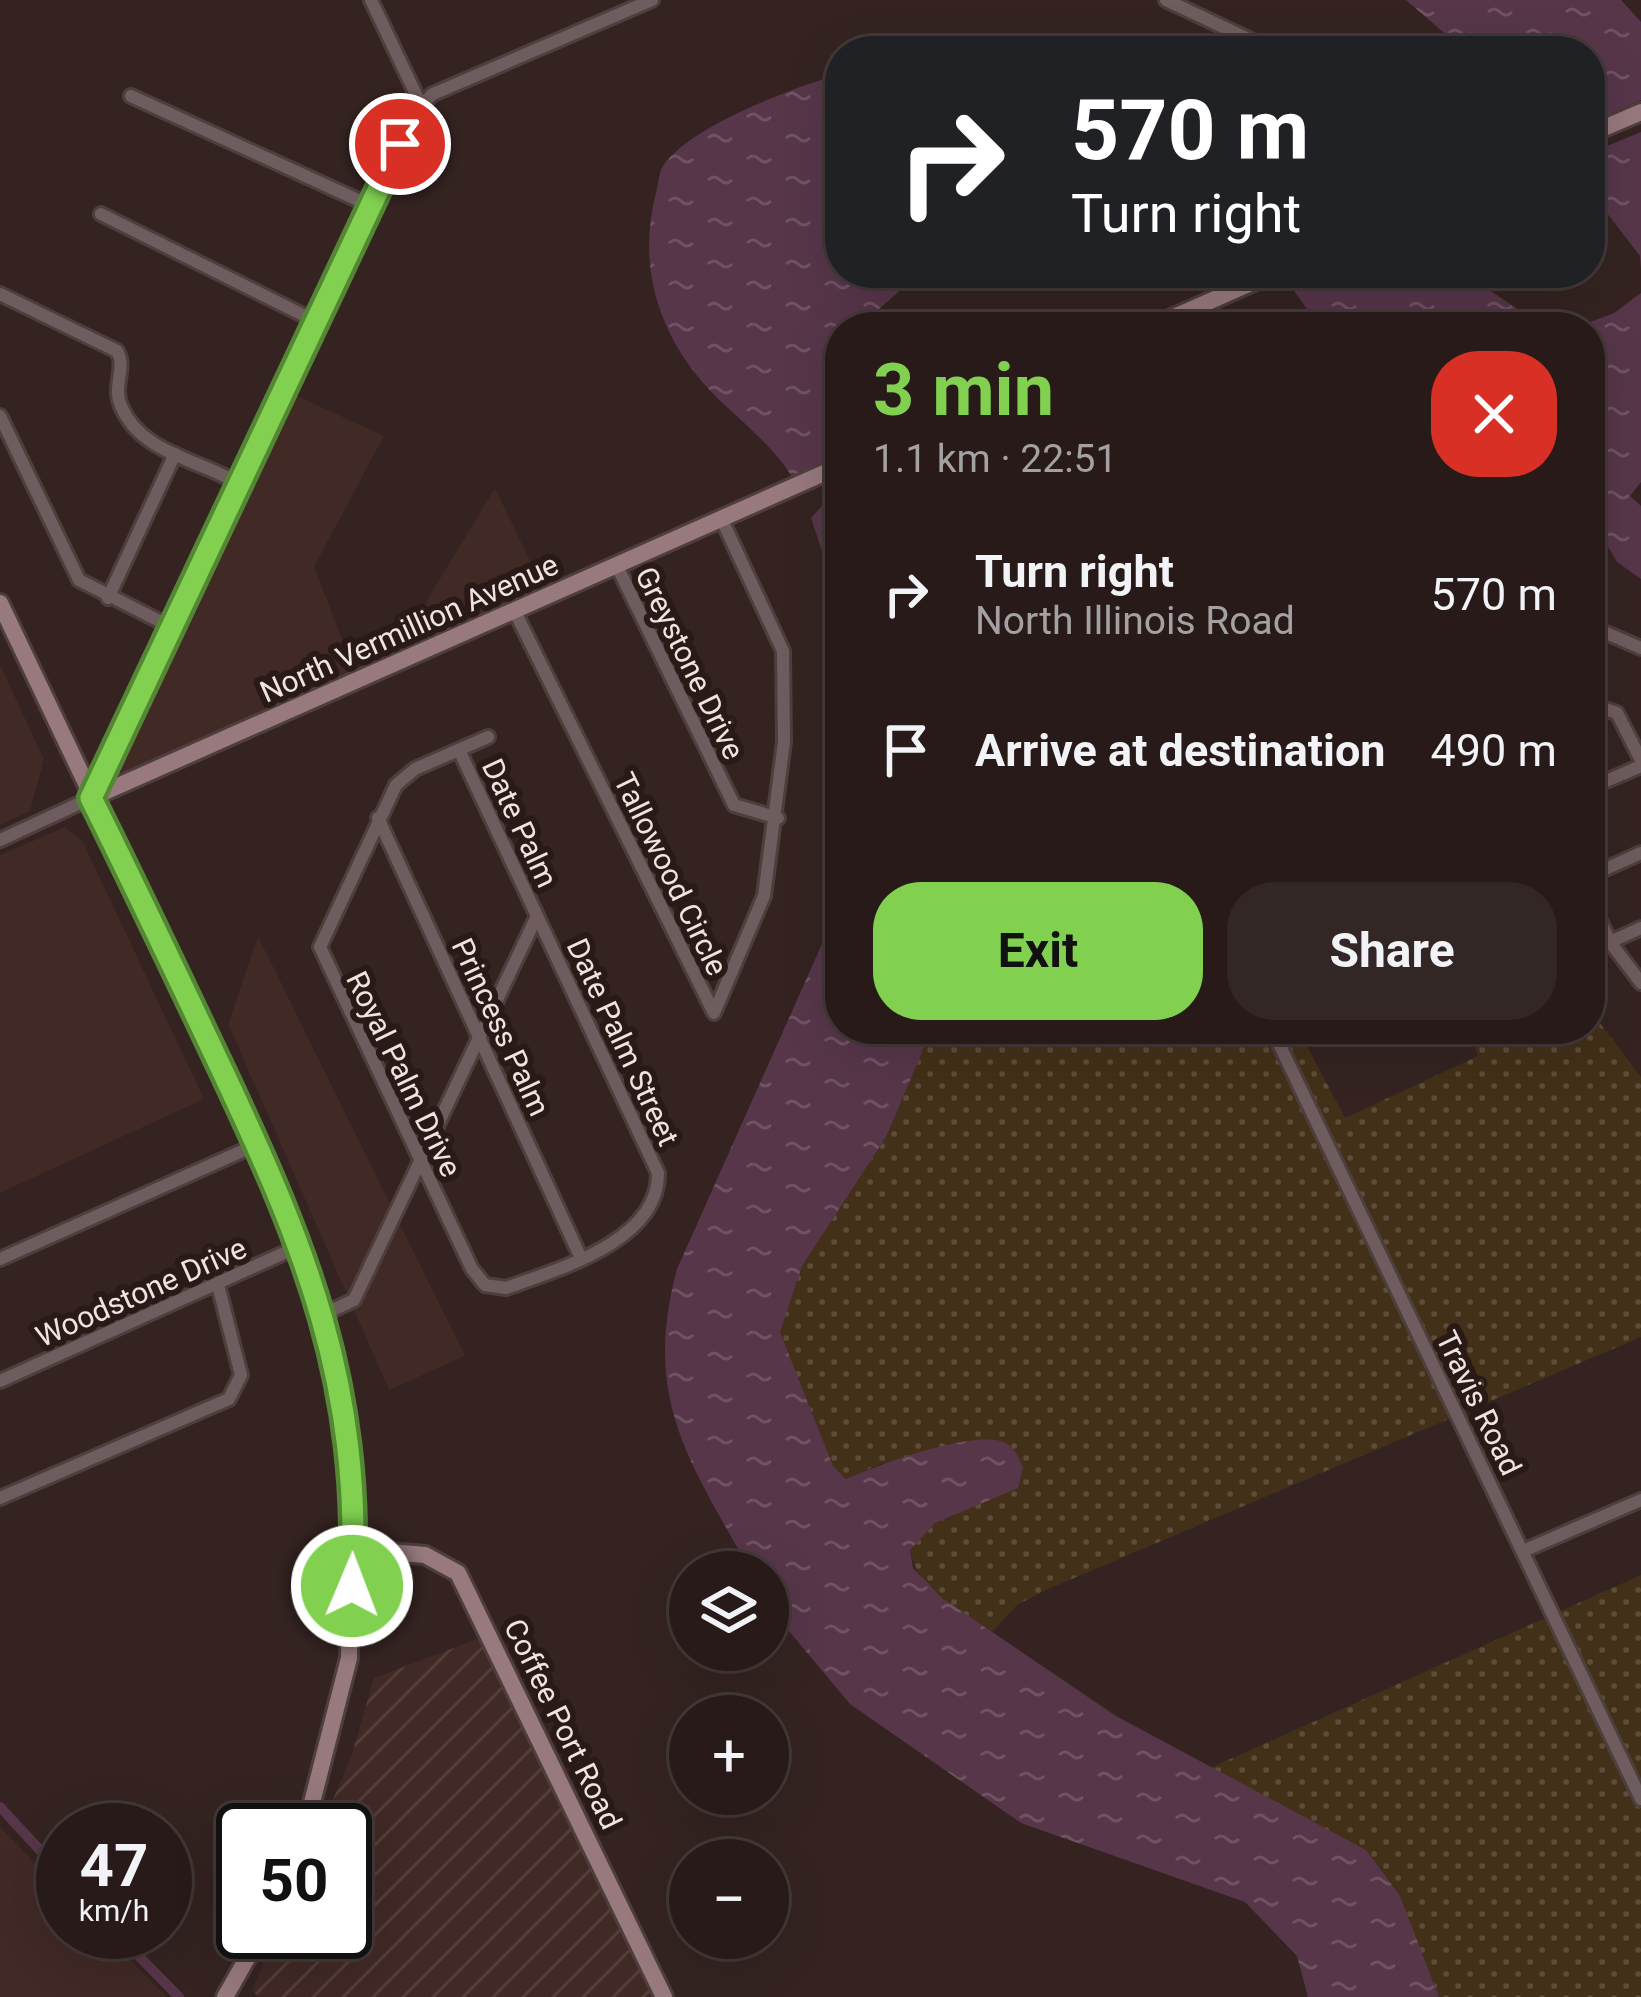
<!DOCTYPE html>
<meta charset="utf-8">
<style>
:root{--surface:#271a19;--page:#332726;--text:#f1f3f6;--muted:#a4a1a2;--line:#433838;--accent:#81d050}
body{margin:0;font-family:Roboto,sans-serif;background:var(--page);color:var(--text);height:100vh;display:flex;flex-direction:column;font-size:45px;white-space:nowrap}
*{box-sizing:border-box;margin:0}
p{font-size:39px;color:var(--muted)}
.icon{flex:none;width:66px;height:66px;fill:none;stroke:currentColor;stroke-width:2;stroke-linecap:round;stroke-linejoin:round}
.map{position:relative;flex:1;overflow:hidden}
.sheet{position:absolute;left:825px;top:312px;width:780px;height:732px;display:flex;flex-direction:column;background:var(--surface);border-radius:48px;box-shadow:0 12px 48px #0002,0 0 0 3px var(--line)}
.sheet>*{flex:none}
.hud{position:absolute;left:825px;top:36px;width:780px;height:252px;border-radius:48px;box-shadow:0 12px 48px #0002,0 0 0 3px var(--line);background:#202124;color:#fff;overflow:hidden}
.tools{position:absolute;left:669px;top:1551px;display:grid;gap:24px}
.tools a{display:grid;place-items:center;width:120px;height:120px;border-radius:50%;background:var(--surface);box-shadow:0 12px 48px #0002,0 0 0 3px var(--line);font-size:60px}
.speed{position:absolute;left:36px;top:1803px;display:flex;gap:24px;font-size:60px;font-weight:700;text-align:center}
.speed>*{display:grid;place-content:center;width:156px;height:156px;border-radius:50%;background:var(--surface);box-shadow:0 12px 48px #0002,0 0 0 3px var(--line);line-height:1}
.speed small{font-size:30px;font-weight:400}
.speed .limit{border:6px solid #111;border-radius:18px;background:#fff;color:#111}
.pin{position:absolute;display:grid;place-items:center;width:102px;height:102px;color:#fff;margin:-51px;border:6px solid #fff;border-radius:50%;box-shadow:0 3px 12px #0007}
.me{position:absolute;width:132px;margin:-66px;rotate:1deg;stroke-linejoin:round;filter:drop-shadow(0 0 9px #0008)}
.turn{display:flex;align-items:center;gap:42px;height:252px;padding:0 48px;font-size:54px}
.turn .icon{width:156px;height:156px;stroke-width:2.5}
.turn b{display:block;font-size:84px;line-height:102px}
.round{display:grid;place-items:center;flex:none;width:126px;height:126px;border-radius:48px;background:var(--page)}
.overview{display:flex;align-items:center;justify-content:space-between;height:204px;padding:0 48px}
h1{font-size:72px;font-weight:700;line-height:90px;color:var(--accent)}
.button{display:flex;gap:24px;margin-top:auto;padding:24px 48px}
.button a{flex:1;height:138px;border-radius:48px;background:var(--accent);color:#111;font-size:48px;font-weight:700;line-height:138px;text-align:center}
.button a+a{background:var(--page);color:var(--text)}
ul{padding:0;list-style:none}
li{display:flex;align-items:center;gap:36px;height:156px;padding:0 48px}
li div{flex:1}
li b{display:block;font-size:45px}
li em{font-style:normal}
.map>svg:first-child{display:block}
</style>
<div class="map">
<svg width="1641" height="1997" viewBox="0 0 1641 1997">
<defs>
<pattern id="industrial-furrows" width="10" height="10" patternUnits="userSpaceOnUse" patternTransform="scale(3)"><rect width="10" height="10" fill="#412925"/><path d="M-1 1l2-2M0 10L10 0M9 11l2-2" fill="none" stroke="#543e3a"/></pattern>
<pattern id="grass-dots" width="8" height="8" patternUnits="userSpaceOnUse" patternTransform="scale(3)"><rect width="8" height="8" fill="#433018"/><path d="M2 2h.1M6 6h.1" fill="none" stroke="#5e4e39" stroke-width="1.8" stroke-linecap="round"/></pattern>
<pattern id="water-ripples" width="26" height="14" patternUnits="userSpaceOnUse" patternTransform="scale(3)"><rect width="26" height="14" fill="#573649"/><path d="M2 4q2-2 4 0t4 0M15 11q2-2 4 0t4 0" fill="none" stroke="#6f5363"/></pattern>
</defs>
<rect width="100%" height="100%" fill="#342321"/>
<path fill="#412925" d="M293,394L384,436L314,567L354,669L123,773L114,761Z
M495,488L543,588L398,648Z
M0,665L44,759L30,811L0,825Z
M65,827L83,842L204,1099L0,1193V855Z
M258,936L465,1356L389,1390L228,1024Z
M0,1827L63,1891V1932H103L167,1997H0Z"/>
<path fill="url(#industrial-furrows)" d="M480,1638L652,1997H258L252,1990L277,1932H345V1830H320L351,1757L374,1678Z"/>
<path fill="url(#grass-dots)" d="M1590,1010L1641,1077V1337L1046,1590L1017,1605L992,1632C960,1611 917,1590 910,1550L935,1523L956,1515L883,1463L846,1479L833,1466L780,1332L802,1266L886,1137L932,1029H1298L1345,1118L1478,1056L1466,1029H1590Z
M1641,1575V1997H1439L1431,1976L1208,1769Z"/>
<path fill="url(#water-ripples)" d="M1406,0H1621L1641,22V100L1590,122V51H1465Z
M940,34L989,37L1032,51H891Z
M840,74V273H920L872,315L868,327H840V456L794,480C769,437 725,412 695,373C654,320 639,258 656,193C658,186 659,172 663,166C690,126 795,87 840,74Z
M1641,132V269L1640,256L1590,191V153Z
M1315,273H1464L1544,327H1320L1289,284Z
M1641,293V482L1630,496L1641,506V579L1617,562L1590,516V327H1577L1614,313Z
M840,486V605L811,518Z
M840,876V1029H932L886,1137L802,1266L780,1332L833,1466L846,1479C878,1465 976,1428 1006,1443C1016,1449 1018,1457 1023,1467L1018,1488L935,1523L910,1550L913,1568L942,1598L1116,1716L1366,1850L1400,1896L1439,1997H1308L1297,1956L1245,1902L1021,1823L850,1704L773,1612L768,1572H751C689,1460 642,1400 677,1269L822,944Z"/>
<g fill="none" stroke-linecap="round" stroke-linejoin="round">
<path stroke="#573649" stroke-width="10" d="M0,1807L63,1875
M115,1932L179,1997"/>
<defs>
<path id="street" d="M371,0L421,105
M1166,0L1274,51
M131,96L373,207
M101,214L317,322
M0,294L117,351C127,368 112,385 121,406C141,454 199,459 239,484
M0,416L79,580L169,626
M616,564L734,805L778,818
M108,598L175,454
M516,614L714,1013L764,896L784,742L783,651L722,520
M1590,626L1641,648
M1590,704L1617,713L1641,760
M459,750L658,1173C659,1241 559,1269 506,1288L485,1285L472,1269L320,947L396,785L415,769L488,737
M1590,788L1641,766
M378,818L580,1256
M0,840L91,798L421,105L433,94L652,0
M1590,876L1641,853
M1590,899L1610,942L1641,983
M1610,942L1641,928
M1272,1029L1641,1799
M0,1259L258,1144
M324,1314L354,1300L537,916
M0,1381L302,1245
M0,1498L229,1399L241,1375L218,1285
M1523,1551L1641,1500"/>
<path id="secondary" d="M1590,134L1641,112
M1151,327L1274,273
M0,603L284,1199L334,1355L352,1485L349,1658L305,1830
M91,798L840,466
M354,1549L425,1555L458,1573L664,1997
M225,1997L262,1932"/>
</defs>
<use href="#street" stroke="#4e3e3c" stroke-width="18"/>
<use href="#secondary" stroke="#4e3e3c" stroke-width="22"/>
<use href="#street" stroke="#6f5c5f" stroke-width="12"/>
<use href="#secondary" stroke="#97797e" stroke-width="16"/>
</g>
<g fill="none" stroke-linecap="round" stroke-linejoin="round">
<defs>
<path id="route" d="M352,1586C362,1385 305,1246 222,1070C179,979 136,888 91,798L400,144"/>
</defs>
<use href="#route" stroke="#548734" stroke-width="30"/>
<use href="#route" stroke="#81d050" stroke-width="21"/>
</g>
<g text-anchor="middle" dominant-baseline="central" stroke-width="12" stroke-linejoin="round" paint-order="stroke">
<g font-size="30" fill="#f0e4e2" stroke="#2a1a17">
<text transform="translate(409 628) rotate(-24)">North Vermillion Avenue</text>
<text transform="translate(690 663) rotate(64)">Greystone Drive</text>
<text transform="translate(520 823) rotate(65)">Date Palm</text>
<text transform="translate(671 874) rotate(64)">Tallowood Circle</text>
<text transform="translate(501 1027) rotate(65)">Princess Palm</text>
<text transform="translate(623 1042) rotate(65)">Date Palm Street</text>
<text transform="translate(404 1074) rotate(64)">Royal Palm Drive</text>
<text transform="translate(141 1292) rotate(-24)">Woodstone Drive</text>
<text transform="translate(1479 1403) rotate(64)">Travis Road</text>
<text transform="translate(563 1724) rotate(64)">Coffee Port Road</text>
</g>
</g>
</svg>
<div class="tools">
<a><svg class="icon" aria-label="layers" viewBox="0 0 24 24"><path d="M12 4l9 5-9 5-9-5zM3 14l9 5 9-5"/></svg></a>
<a>+</a>
<a>−</a>
</div>
<div class="speed"><div>47<small>km/h</small></div><div class="limit">50</div></div>
<div class="pin" style="left:400px;top:144px;background:#d93025"><svg class="icon" aria-label="arrive" viewBox="0 0 24 24"><path d="M6 21V4h12l-3 4 3 4H6"/></svg></div>
<svg class="me" style="left:352px;top:1586px" viewBox="-20 -20 40 40"><circle r="17" fill="#81d050" stroke="#fff" stroke-width="3"/><path d="M0-11L8 9 0 5-8 9z" fill="#fff"/></svg>
<div class="hud">
<div class="turn"><svg class="icon" aria-label="right" viewBox="0 0 24 24"><path d="M7 20v-9h11M14 6l5 5-5 5"/></svg><div><b>570 m</b>Turn right</div></div>
</div>
<section class="sheet">
<div class="overview"><div><h1>3 min</h1><p>1.1 km · 22:51</p></div><a class="round" style="background:#d93025;color:#fff"><svg class="icon" aria-label="close" viewBox="0 0 24 24"><path d="M6 6l12 12M18 6L6 18"/></svg></a></div>
<ul>
<li><svg class="icon" aria-label="right" viewBox="0 0 24 24"><path d="M7 20v-9h11M14 6l5 5-5 5"/></svg><div><b>Turn right</b><p>North Illinois Road</p></div><em>570 m</em></li>
<li><svg class="icon" aria-label="arrive" viewBox="0 0 24 24"><path d="M6 21V4h12l-3 4 3 4H6"/></svg><div><b>Arrive at destination</b></div><em>490 m</em></li>
</ul>
<div class="button"><a>Exit</a><a>Share</a></div>
</section>
</div>
